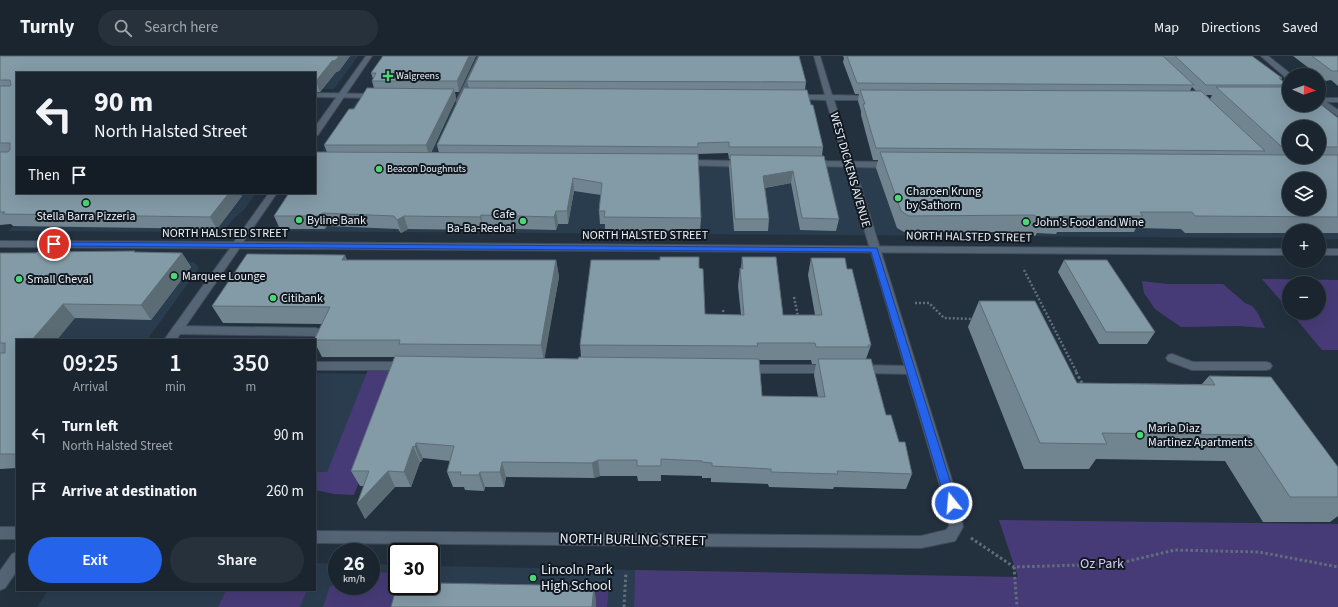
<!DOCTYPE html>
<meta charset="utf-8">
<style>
:root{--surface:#1a252f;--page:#27313b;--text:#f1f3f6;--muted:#9fa5aa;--line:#38424b;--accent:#2563eb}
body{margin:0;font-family:"Source Sans 3",sans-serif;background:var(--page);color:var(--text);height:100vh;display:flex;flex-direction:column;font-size:15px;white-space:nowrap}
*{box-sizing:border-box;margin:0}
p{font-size:13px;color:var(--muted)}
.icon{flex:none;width:22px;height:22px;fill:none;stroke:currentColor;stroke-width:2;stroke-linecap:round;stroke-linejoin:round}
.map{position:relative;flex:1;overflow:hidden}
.panel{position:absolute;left:16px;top:283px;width:300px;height:252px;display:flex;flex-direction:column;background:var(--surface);border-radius:0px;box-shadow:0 4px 16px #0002,0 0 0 1px var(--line)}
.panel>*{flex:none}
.hud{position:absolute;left:16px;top:16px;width:300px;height:122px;border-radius:0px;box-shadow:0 4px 16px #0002,0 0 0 1px var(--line);background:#1a252f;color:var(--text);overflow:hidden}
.needle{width:26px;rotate:92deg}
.buttons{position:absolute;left:1282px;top:12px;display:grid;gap:8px}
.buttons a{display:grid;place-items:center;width:44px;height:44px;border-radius:50%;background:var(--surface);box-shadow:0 4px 16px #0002,0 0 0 1px var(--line);font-size:20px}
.speed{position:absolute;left:328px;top:487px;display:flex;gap:8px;font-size:20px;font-weight:700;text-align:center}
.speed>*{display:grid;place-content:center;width:52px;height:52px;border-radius:50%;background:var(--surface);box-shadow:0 4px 16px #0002,0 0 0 1px var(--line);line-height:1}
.speed small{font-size:10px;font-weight:400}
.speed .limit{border:2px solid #111;border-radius:6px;background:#fff;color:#111}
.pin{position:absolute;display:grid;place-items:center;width:34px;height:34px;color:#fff;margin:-17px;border:2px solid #fff;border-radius:50%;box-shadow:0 1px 4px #0007}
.me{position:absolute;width:44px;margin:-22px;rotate:343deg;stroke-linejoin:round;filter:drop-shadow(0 0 3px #0008)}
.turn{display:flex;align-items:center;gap:14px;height:84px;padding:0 12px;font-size:18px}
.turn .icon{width:52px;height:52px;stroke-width:2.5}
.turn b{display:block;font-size:28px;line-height:34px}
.then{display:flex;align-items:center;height:38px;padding:0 12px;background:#0003;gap:8px;font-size:15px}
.eta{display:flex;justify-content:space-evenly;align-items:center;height:68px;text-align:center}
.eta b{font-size:24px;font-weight:600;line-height:28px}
.cta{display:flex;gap:8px;margin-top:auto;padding:8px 12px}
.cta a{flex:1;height:46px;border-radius:24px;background:var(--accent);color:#fff;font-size:16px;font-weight:600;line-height:46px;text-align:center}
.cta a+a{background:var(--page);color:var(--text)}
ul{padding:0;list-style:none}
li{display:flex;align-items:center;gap:12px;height:56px;padding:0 12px}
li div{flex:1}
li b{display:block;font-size:15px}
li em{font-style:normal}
header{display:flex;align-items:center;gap:24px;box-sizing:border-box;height:56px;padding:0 20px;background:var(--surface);border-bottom:1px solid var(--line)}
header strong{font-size:19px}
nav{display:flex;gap:22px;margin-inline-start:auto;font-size:14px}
.search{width:280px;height:36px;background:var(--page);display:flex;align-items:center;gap:10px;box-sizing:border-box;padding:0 14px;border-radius:22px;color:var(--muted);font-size:15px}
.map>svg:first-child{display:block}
</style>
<header>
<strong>Turnly</strong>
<div class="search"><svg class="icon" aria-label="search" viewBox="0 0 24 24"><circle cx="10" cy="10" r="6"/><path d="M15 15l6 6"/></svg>Search here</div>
<nav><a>Map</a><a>Directions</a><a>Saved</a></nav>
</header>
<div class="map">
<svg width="1338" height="551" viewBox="0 0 1338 551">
<rect width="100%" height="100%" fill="#23313f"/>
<path fill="#2a3d4f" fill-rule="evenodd" d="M280,0H358L334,33H315V17H265Z
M357,45H460L433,105L875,111L1338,112V183H1319V175H1289V182L394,176L405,152L393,176L274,175L275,171L296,137H315V106ZM1289,123H1319V153H1289Z
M49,137H256L244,154L232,164L226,172L215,176L8,175Z
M18,206H194L199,212L147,284H17Z
M315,317L367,318L327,416H315Z
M315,507L337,508V530H371V508L397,509V530H431V510L635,514L634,551H37L48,534H315Z"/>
<path fill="#473b77" d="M1262,223L1338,224V294H1322L1291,257H1319V227H1289V254Z
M1142,225L1167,228H1223L1245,247L1252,250L1257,256L1265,272L1239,270L1181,271L1155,253L1144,237Z
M368,314L401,315L354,439L334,438L315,434V416H327Z
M999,464L1338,468V551H634L635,514L1018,521Z
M374,516L397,517V530H431V526L570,529L568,544L404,551H323L330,530H371Z
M588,529H609L607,551H596V544H587Z
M226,534H307L300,551H218Z"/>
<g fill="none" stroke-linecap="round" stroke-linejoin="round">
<defs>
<path id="service" d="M478,0H484L464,45L460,47H457L456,45Z
M684,104L744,105L748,108L744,111L681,109L680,107Z
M812,105L892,106L896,109L892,112L809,110L808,108Z
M177,270L315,272L319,273L321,276L319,279L315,280L177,278L173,277L172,274L173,271Z
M1172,298L1193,306H1266L1270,307L1272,310L1270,313L1266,314H1192L1168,305L1166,302L1168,299Z
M315,306H406L410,307L412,310L410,313L406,314H315Z
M745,309H830L834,310L836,313L834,316L830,317H745L741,316L739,313L741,310Z
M859,309L911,310L915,311L917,314L915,317L911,318L859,317L855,316L853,313L855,310Z"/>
<path id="minor" d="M814,0H820L832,39L872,40L876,42L872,44H834L959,447L963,471L955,485L921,492L315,487V475L921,480L946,474L949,470L945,447L826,44L796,43L792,41L796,39H825Z
M315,37L376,38L380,40L376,42L315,41Z
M1319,42H1338V46H1319Z
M0,471H17V483H0Z"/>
<path id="tertiary" d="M1261,0H1268L1292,19H1289V22H1286Z
M1319,41L1338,54V60L1319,47Z
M236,187L241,190L176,284H164L233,188Z
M17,496V515L5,532L0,534V515L12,498Z"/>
<path id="secondary" d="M366,0H372L318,79H315V71Z
M269,137H277L243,186L1289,193V199L0,191V185L234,186Z
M1319,193H1338V199H1319Z"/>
</defs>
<use href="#service" stroke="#404c59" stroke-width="2"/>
<use href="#minor" stroke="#404c59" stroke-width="2"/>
<use href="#tertiary" stroke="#404c59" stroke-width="2"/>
<use href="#secondary" stroke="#404c59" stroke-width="2"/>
<path stroke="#626f7b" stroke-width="2.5" stroke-dasharray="2 2" stroke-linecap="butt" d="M1024,214L1077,317
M794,241L798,260
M915,247H929L944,262L974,263
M723,254L724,260H726"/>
<path stroke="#626f7b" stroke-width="3" stroke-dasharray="2.5 2.5" stroke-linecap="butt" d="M1076,316L1083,329
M971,482L1014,511L1116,508L1175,494L1259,496L1338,511
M1014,511L1017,551
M624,551L626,516"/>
<use href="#service" fill="#566576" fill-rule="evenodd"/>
<use href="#minor" fill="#566576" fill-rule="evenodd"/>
<use href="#tertiary" fill="#566576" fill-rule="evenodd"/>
<use href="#secondary" fill="#566576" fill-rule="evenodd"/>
</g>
<path fill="#718590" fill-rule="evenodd" d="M0,0H350L339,15L336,16L320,36H315V17L17,137L242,140L217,173L13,170L11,168L0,169Z
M383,0H476L459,36H455L456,43L431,97H439L437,89L469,32L467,25L806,26L805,34L811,49L823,91L822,100L839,163L836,175L800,174L791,127L765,132L769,163L768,175H734L729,111L730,103H729L728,97L698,98L701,162L700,175L605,174V168H600L599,155L601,139L574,135L568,168H558L556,174L483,172V174L408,173L401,177L398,173L327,170L325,173H280L274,160L327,96L324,89L354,53L374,32L372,25L373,23L371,17Z
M843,0H1252L1282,22L1281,24L1287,29L1286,31L1338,62V177H1319V175H1289V177H1185L1181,173L1136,172L1134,176H1057L1056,178L1037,177L1035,180L1026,176H904L897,172L876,112L878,104H873L861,59V55L858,45L859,38H855L843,6L844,2ZM1192,31L1196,35H1190ZM1206,39H1212L1210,43ZM1289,71H1319V101H1289Z
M1293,0H1338V30L1331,24L1326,25Z
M136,196L182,197L191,211L151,264L75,262L17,284V412L0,413V197Z
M742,201L783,259H815L808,219L811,202L847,213L871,289L866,303L886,359L899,386L912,418L906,433L834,431L833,433L769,431L768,428L711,426V422H702V420L661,419V425H638L637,420H600L594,422L506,421L504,431H485L484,435L465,434L464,431H453L447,416L450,405L423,402L421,406H420L411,431H395L365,463L363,430H360L351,415L395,301H322L315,287V284L322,268L223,267L212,250L347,204H556L559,221L544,302L578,303L581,301L580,289L699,212L705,258L741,259L738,230L740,212L741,213ZM759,304H811L812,308H816L814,319L818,341L762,340Z
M1064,204L1155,276L1147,288H1099L1058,216Z
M979,245L1077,327L1202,328L1209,320L1338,411V460L1330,466H1263L1225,405L1096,403L1089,413H1024L968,271Z"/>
<path fill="#5c6c75" d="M339,0H350L339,15L336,16L320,36L316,25L332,5Z
M469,0H476L459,36L457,25Z
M454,33L456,43L429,100L426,89Z
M793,115L791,127L762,132L763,120Z
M573,122L574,135L568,168L567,155Z
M229,137H240L242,140L217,173L210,161Z
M556,155L558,168L556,174L554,161Z
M322,157L327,170L325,173L320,160Z
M481,159L483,172V174L480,161Z
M404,160L408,173L401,177L397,164Z
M1044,161L1037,177L1035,180L1043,163Z
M182,197L191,211L151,264L141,249Z
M345,199L352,216L342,204Z
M556,204L559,221L544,306L541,289Z
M63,248L75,262L57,284H32Z
M416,387L423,402L421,406L415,391Z
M413,390L420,406L411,431L404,416Z
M598,404L600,420L594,422L592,407Z
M502,406L506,421L504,431L500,416Z
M388,415L395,431L365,463L357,448Z
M480,416L485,431L484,435L479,419Z
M594,530L596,544V551H592Z"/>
<path fill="#839ba7" stroke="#5c6c75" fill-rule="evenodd" d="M0,0H339L336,4L332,5L316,25H315V17H17V137H229L210,161L3,158L5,156H0V96H8L10,94V87H0V30H10L11,29L10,24H0Z
M383,0H469L457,25H372L376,17H371Z
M479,0H799L806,26L467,25Z
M847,0H1163L1194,29L857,27Z
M1175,0H1252L1282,22H1279L1287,29H1206Z
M1312,0H1338V15H1332Z
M1216,31H1289V49H1319V47L1338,62V91H1319V71H1289V91H1282Z
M367,32L454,33L426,89H324L349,53H354Z
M464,32L807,34L811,49H813L823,91H729V86L698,87V91L437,89Z
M860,34L1201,35L1265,95L876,92L863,48H865Z
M317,96L698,98L701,162L604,161L605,155H599L602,127L573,122L567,155H556L554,161L481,159L480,161L404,160L397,164L394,160L322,157L320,160H274L289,137H315V99Z
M880,96L1289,99V101H1319V99H1338V161L1195,160L1192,156H1140L1143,160H1063L1064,161H1044L1043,163L1033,159L909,160L901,155ZM1289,123H1319V153H1289Z
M730,99L824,100L839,163L802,162L793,115L763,120L769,163H735Z
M135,195L134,196L182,197L141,249L63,248L32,284H17V398H0V297H5V287H0V197H36L37,196Z
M247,198L345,199L342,204H556L541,289L399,288L400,284H314L330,251L212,250Z
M660,201H699V212L703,213L705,258L744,259L740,212L743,213L742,201H776L783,259H822L811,202H845L847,213H852L871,289H868L869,291H816L815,287H757L758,290L580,289L591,204H660Z
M1064,204H1107L1155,276H1106Z
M979,245H1035L1077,327L1215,329L1209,320L1271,321L1338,411V441H1290L1249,379L1102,377L1107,388L1040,387Z
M395,300L578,303L579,301L759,303L762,340L825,341L818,303H871L886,359H891L899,386H905L912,418L837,415L838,418L771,416V413L712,410V407L702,406V405L661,403V410H637V404H598L592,407L502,406L500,416H480L479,419H460L461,416H447L454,390L416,387L415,391L413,390L404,416L388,415L357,448L369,415H351Z
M431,527L594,530L592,551H391L397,529V530H431Z"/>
<path fill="#2563eb" stroke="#184099" d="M54,186L877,192L957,447L956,450L952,452L948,450L946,447L871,196L51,190L50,188Z"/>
<g fill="#4fd675" stroke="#12181f" stroke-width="1.5">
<path d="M386 14h4v4h4v4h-4v4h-4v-4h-4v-4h4z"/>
<circle cx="379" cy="113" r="4"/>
<circle cx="898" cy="142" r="4"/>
<circle cx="86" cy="147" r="4"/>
<circle cx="299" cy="164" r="4"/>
<circle cx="523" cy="165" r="4"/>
<circle cx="1026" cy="166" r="4"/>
<circle cx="174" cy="220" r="4"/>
<circle cx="19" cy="223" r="4"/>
<circle cx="273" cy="242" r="4"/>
<circle cx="1140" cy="379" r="4"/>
<circle cx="533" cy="522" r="4"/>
</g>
<g text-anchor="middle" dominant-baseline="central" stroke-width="4" stroke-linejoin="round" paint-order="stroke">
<g font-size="10" fill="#e8f1fa" stroke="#12181f" text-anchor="start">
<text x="396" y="20">Walgreens</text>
<text x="387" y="113">Beacon Doughnuts</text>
</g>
<g font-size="12" fill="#e8f1fa" stroke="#12181f">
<text transform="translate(850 114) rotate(74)">WEST DICKENS AVENUE</text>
<text x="225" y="177">NORTH HALSTED STREET</text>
<text x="645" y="179">NORTH HALSTED STREET</text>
<text transform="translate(969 181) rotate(1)">NORTH HALSTED STREET</text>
</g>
<g font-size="12" fill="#e8f1fa" stroke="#12181f" text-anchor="start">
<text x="906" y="135">Charoen Krung<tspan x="906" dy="14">by Sathorn</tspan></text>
<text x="515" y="158" text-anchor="end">Cafe<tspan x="515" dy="14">Ba-Ba-Reeba!</tspan></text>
<text x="86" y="160" text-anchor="middle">Stella Barra Pizzeria</text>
<text x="307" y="164">Byline Bank</text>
<text x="1034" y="166">John's Food and Wine</text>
<text x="182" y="220">Marquee Lounge</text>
<text x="27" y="223">Small Cheval</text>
<text x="281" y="242">Citibank</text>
<text x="1148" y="372">Maria Diaz<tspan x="1148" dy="14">Martinez Apartments</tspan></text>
</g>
<g font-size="14" fill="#e8f1fa" stroke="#12181f">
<text transform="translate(633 484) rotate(1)">NORTH BURLING STREET</text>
</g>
<g font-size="14" fill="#d1ccf4" stroke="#12181f">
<text x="1102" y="508">Oz Park</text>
</g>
<g font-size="14" fill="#e8f1fa" stroke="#12181f" text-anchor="start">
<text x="541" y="514">Lincoln Park<tspan x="541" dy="16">High School</tspan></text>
</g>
</g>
</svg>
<div class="buttons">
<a><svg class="needle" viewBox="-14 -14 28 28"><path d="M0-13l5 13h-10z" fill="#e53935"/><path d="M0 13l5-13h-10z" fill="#9fa5aa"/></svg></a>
<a><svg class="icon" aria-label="search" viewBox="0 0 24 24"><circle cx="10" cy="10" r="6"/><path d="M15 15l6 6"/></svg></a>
<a><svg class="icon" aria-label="layers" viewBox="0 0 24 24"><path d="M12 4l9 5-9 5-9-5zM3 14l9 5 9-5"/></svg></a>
<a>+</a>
<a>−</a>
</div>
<div class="speed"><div>26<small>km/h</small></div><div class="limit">30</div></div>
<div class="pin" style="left:54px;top:188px;background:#d93025"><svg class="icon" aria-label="arrive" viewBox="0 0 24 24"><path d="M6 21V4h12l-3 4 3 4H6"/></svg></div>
<svg class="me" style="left:952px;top:447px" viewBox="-20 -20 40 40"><circle r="17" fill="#2563eb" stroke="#fff" stroke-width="3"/><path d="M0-11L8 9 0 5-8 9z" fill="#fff"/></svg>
<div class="hud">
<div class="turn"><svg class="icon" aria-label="left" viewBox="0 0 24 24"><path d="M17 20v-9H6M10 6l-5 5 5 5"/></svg><div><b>90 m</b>North Halsted Street</div></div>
<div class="then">Then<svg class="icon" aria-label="arrive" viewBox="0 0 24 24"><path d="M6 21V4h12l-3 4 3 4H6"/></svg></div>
</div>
<section class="panel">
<div class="eta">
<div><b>09:25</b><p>Arrival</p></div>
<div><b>1</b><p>min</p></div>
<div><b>350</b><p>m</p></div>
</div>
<ul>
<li><svg class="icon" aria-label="left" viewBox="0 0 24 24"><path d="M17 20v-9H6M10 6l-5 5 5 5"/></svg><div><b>Turn left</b><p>North Halsted Street</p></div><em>90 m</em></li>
<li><svg class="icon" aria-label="arrive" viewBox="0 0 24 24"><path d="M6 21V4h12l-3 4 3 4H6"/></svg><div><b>Arrive at destination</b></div><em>260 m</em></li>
</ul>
<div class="cta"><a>Exit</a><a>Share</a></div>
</section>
</div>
